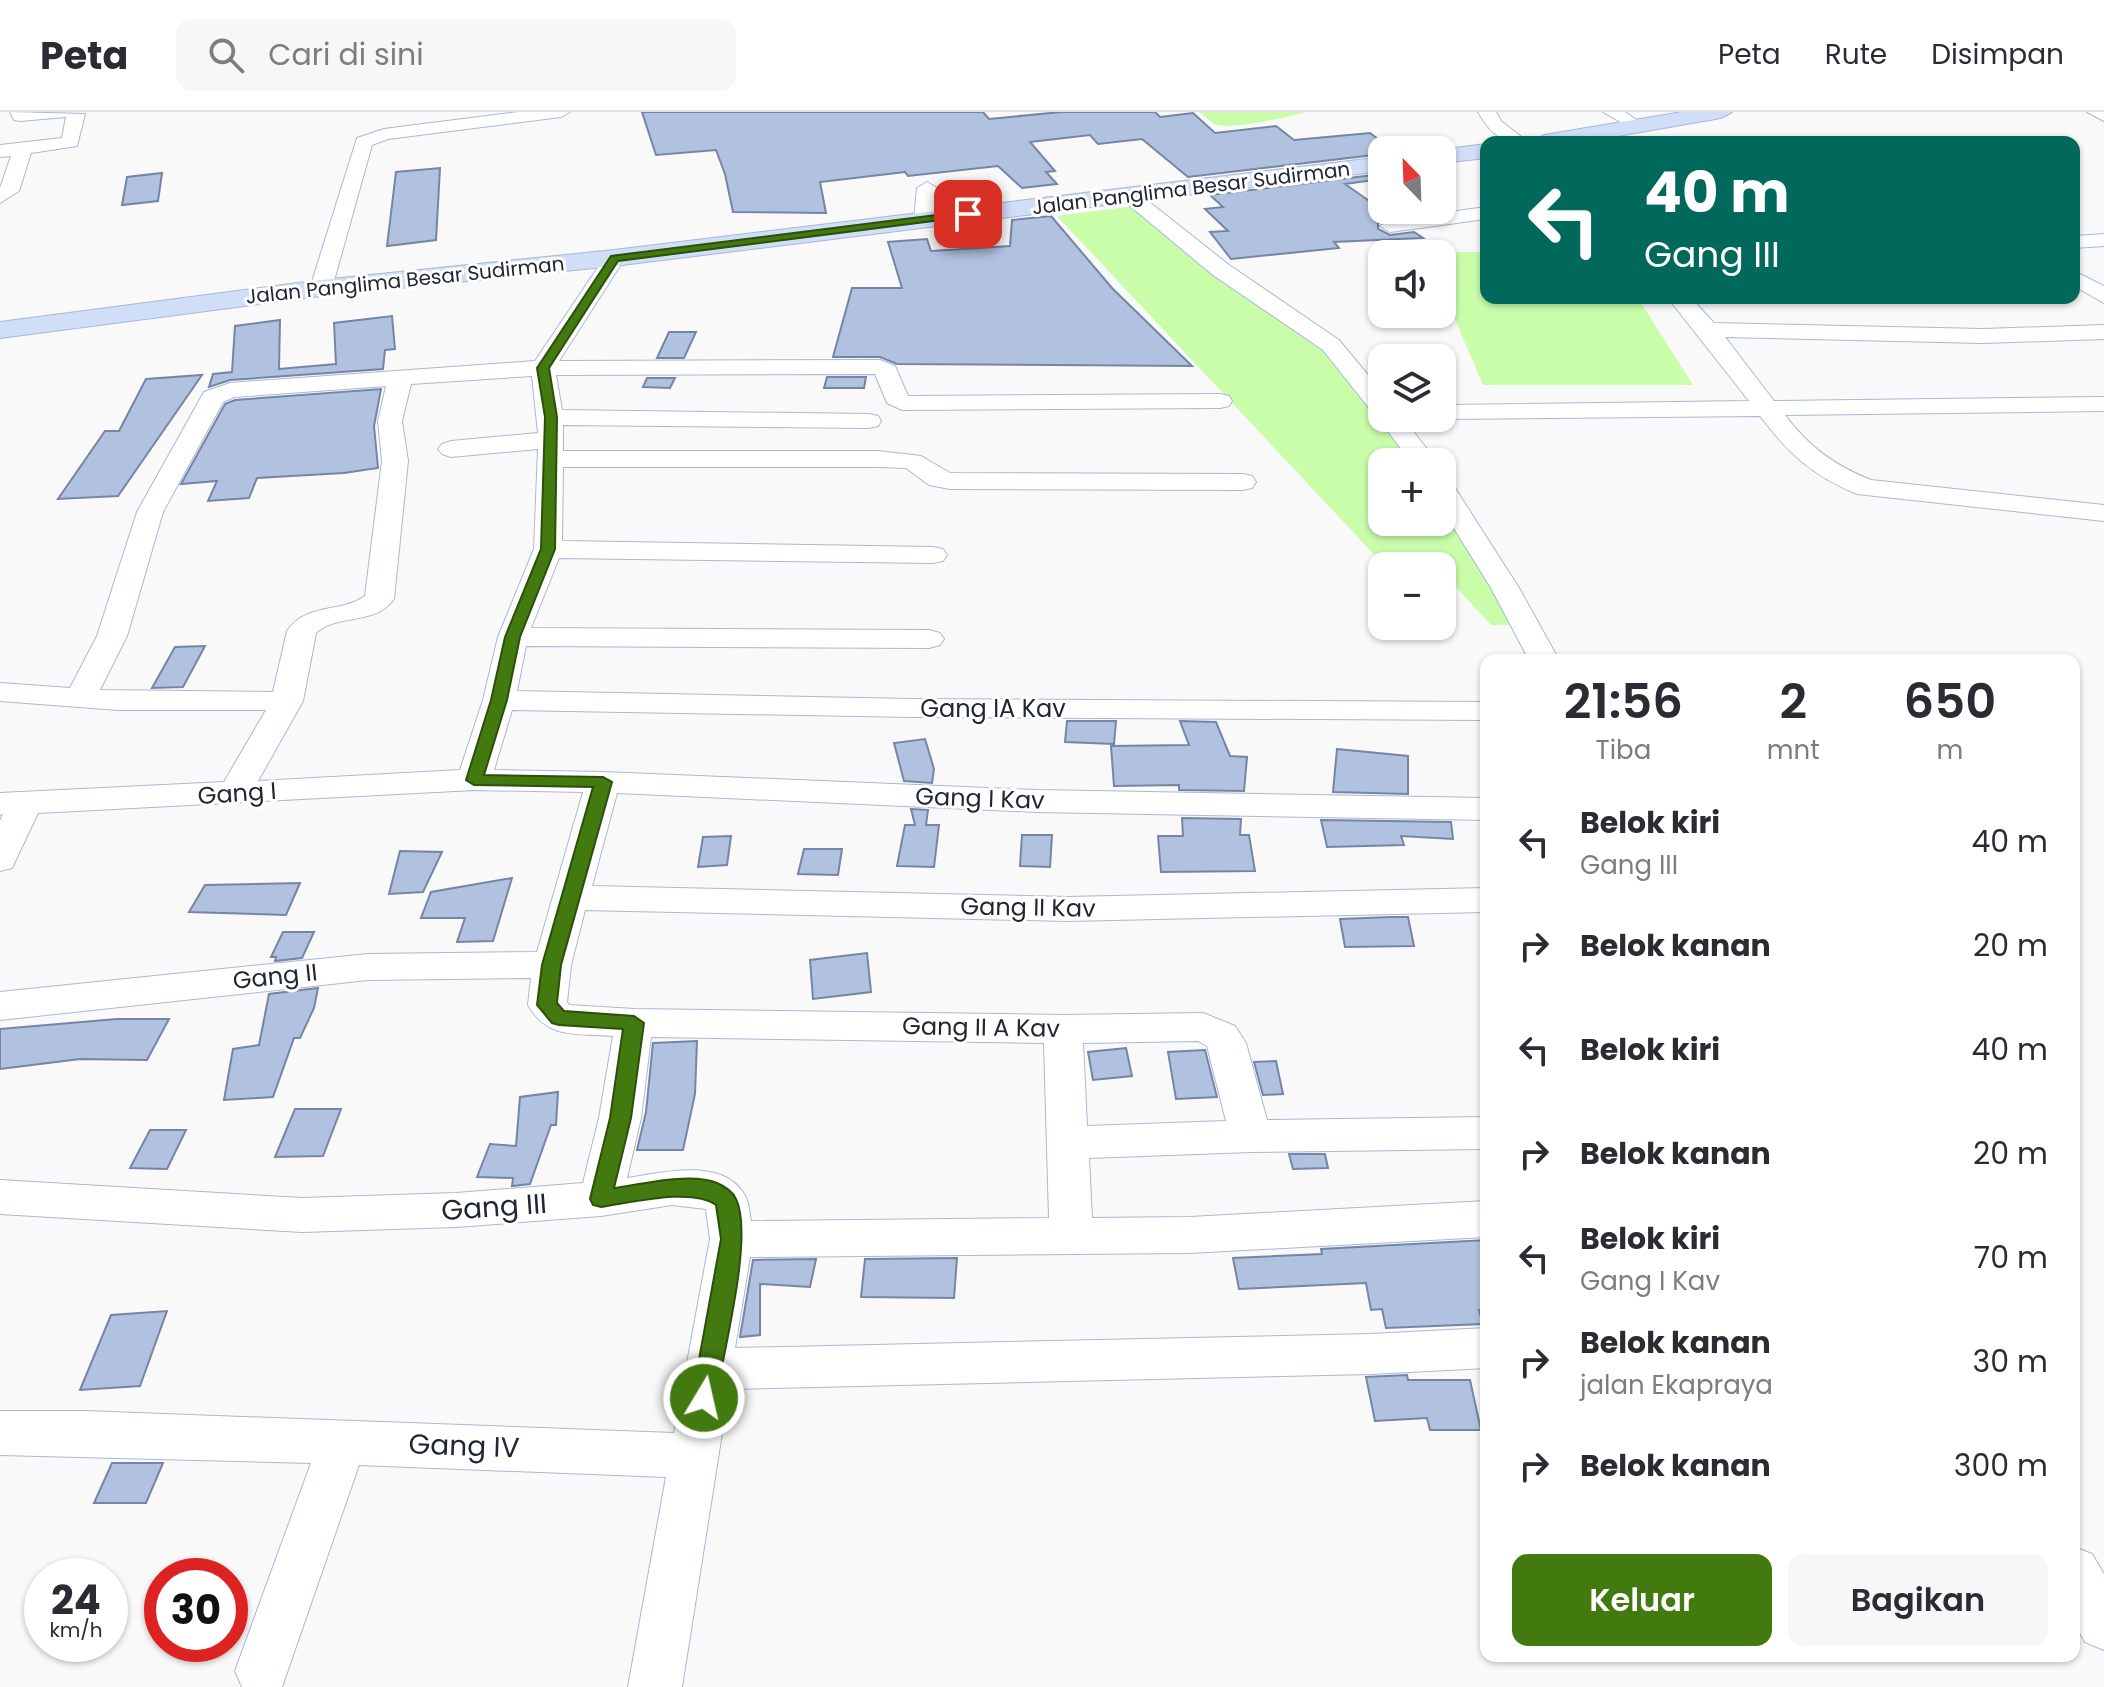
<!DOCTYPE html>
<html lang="id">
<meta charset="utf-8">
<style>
:root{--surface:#fff;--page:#f7f7f7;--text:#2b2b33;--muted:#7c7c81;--line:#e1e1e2;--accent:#437a10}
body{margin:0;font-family:Poppins,sans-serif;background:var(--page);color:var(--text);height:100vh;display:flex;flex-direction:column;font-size:30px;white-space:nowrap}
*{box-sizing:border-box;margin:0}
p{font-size:26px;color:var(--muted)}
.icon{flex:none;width:44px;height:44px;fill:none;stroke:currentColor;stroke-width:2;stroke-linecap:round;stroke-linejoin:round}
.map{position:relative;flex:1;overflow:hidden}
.panel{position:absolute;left:1480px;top:542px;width:600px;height:1008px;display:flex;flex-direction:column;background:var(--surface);border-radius:16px;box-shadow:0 2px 6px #0004}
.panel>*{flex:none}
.top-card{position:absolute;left:1480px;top:24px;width:600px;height:168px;border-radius:16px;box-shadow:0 2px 6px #0004;background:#00695c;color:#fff;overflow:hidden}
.needle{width:52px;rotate:337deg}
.controls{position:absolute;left:1368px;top:24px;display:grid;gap:16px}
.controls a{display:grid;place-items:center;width:88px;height:88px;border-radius:16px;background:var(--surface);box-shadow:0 2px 6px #0004;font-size:40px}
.speed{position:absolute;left:24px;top:1446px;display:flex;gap:16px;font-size:40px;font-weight:700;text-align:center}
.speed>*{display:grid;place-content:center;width:104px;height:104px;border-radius:50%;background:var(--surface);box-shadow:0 2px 6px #0004;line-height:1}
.speed small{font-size:20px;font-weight:400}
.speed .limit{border:12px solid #d22;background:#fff;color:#111}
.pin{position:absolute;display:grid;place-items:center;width:68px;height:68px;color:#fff;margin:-34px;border-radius:16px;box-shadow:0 4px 12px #0006}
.me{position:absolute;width:88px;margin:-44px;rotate:9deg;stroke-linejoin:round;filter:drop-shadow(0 0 6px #0008)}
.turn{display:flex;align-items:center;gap:28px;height:168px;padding:0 32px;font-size:36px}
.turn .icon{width:104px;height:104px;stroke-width:2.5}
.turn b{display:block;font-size:56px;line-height:68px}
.eta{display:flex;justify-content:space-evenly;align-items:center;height:136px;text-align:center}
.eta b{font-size:48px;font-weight:600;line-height:56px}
.cta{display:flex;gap:16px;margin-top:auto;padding:16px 32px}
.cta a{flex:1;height:92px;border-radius:16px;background:var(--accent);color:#fff;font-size:32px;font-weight:600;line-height:92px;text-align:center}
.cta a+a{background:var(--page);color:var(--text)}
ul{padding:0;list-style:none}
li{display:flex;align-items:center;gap:24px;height:104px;padding:0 32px}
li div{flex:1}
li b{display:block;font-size:30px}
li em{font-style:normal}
header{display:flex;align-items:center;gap:48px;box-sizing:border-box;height:112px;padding:0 40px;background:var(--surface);border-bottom:2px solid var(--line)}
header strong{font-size:38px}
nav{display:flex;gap:44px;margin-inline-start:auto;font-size:28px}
.search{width:560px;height:72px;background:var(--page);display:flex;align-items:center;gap:20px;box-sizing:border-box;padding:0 28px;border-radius:16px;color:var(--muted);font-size:30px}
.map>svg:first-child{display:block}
</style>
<header>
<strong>Peta</strong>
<div class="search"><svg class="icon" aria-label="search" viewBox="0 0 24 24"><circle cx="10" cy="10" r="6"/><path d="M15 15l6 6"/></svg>Cari di sini</div>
<nav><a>Peta</a><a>Rute</a><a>Disimpan</a></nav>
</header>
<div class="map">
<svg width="2104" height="1575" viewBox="0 0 2104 1575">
<rect width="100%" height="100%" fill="#f9f9f9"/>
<path fill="#c9fdaa" d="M1199,0H1305C1290,5 1228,19 1214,12C1209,9 1205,3 1199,0Z
M1142,93L1304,212L1382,296V306L1424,350H1382V410H1442V377L1525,513H1491L1442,460V454L1382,451L1057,104Z
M1426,140H1486V186H1638L1693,273H1483L1442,177V142Z"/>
<path fill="#b1c2e1" stroke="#7685a3" stroke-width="2" d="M642,0H983L989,7L1061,0H1155L1160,5L1193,1L1215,21L1276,14L1294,28L1370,21L1382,30V42L1188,65L1142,27L1098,32L1090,23L1030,30L1055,59L1046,60L1057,72L1022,76L998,54L908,64L905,60L820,70L826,101L733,100L725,62L716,38L656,43Z
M440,56L436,128L387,134L396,60Z
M162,61L158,89L122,93L127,65Z
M1382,62V67L1345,72L1392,105L1378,111V117L1390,123L1414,120L1423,126L1334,130L1339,136L1231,147L1210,120L1228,119L1205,97L1223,95L1210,83Z
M1051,104L1112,176L1192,254L897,252L880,245H833L852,176H902L888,130L927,127L931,139L1010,134L1012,108Z
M392,204L395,237L385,238L383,257L230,268L209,275L213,262L232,260L235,214L280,208L279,257L336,252L334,211Z
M669,220H696L684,246H657Z
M202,263L118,384L58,387L105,319H119L146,267Z
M827,265H866L864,276H824Z
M647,266H675L670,276L643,275Z
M381,277L374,314L378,356L344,361L257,366L249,386L208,389L217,369L181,372L225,292L235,288Z
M205,534L183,575L152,576L175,535Z
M1067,609H1116L1114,632L1065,630Z
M1180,609L1216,610L1230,644L1247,645L1244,679L1179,678V673L1114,674L1111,634L1189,633Z
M925,627L934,657L932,671L904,669L894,631Z
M1337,637L1408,644V682L1333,680Z
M911,697L928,698L926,713H939L934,755L897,754L905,713H915Z
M1182,706L1241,707L1240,723H1249L1255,759L1161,760L1158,724H1183Z
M1321,708L1451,710L1453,727L1401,724L1404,733L1327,735Z
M1022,723H1052L1050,755L1020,754Z
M731,724L727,753L698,755L703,725Z
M804,737H842L838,763L798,762Z
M400,739L442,740L423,780L389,782Z
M512,766L493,829L457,830L465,806H421L431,780Z
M300,771L286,803L189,800L205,773Z
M1391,805H1408L1414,834L1345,835L1340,807Z
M283,820H314L302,846L275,849L276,845H271Z
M867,841L871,880L813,887L810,848Z
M318,876L314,896L300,926H294L273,985L224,988L233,937L259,933L269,882Z
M117,907H169L147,948L80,947L0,957V917Z
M697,929L695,982L683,1038H637L646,1000L653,931Z
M1126,936L1132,964L1093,968L1088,940Z
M1205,938L1217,985L1176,987L1168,940Z
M1276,949L1283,982L1263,983L1254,950Z
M558,980L556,1013H551L530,1072L512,1074L513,1066L477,1065L490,1032L516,1034L520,985Z
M295,997H341L323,1044L275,1045Z
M150,1018H186L167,1057L130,1056Z
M1289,1042H1325L1328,1056L1293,1057Z
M1486,1128V1198H1479L1483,1212L1386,1216L1382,1197L1371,1198L1366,1171L1239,1177L1233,1146L1322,1142L1321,1137Z
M957,1146L954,1186L861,1185L865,1147Z
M816,1147L810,1175L760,1172V1223L740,1225L753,1148Z
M167,1199L140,1274L80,1278L111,1203Z
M1407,1263L1408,1268H1470L1481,1318H1430L1427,1306L1375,1309L1366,1265Z
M112,1351H163L146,1391H94Z"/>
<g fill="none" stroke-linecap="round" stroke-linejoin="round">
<defs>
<path id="minor" d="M10,0L85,2L77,34L31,41L19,79L0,91V76L11,44L0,45V33L62,26L66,5L20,9L14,8Z
M518,0H570L561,5L388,27L372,33L332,176L321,183L313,181L310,176L357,26L384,17Z
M1478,0H1496L1501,9L1528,30C1501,30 1492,24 1478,0Z
M1603,0H1625L1645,14L1636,19Z
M2087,0H2104V9Z
M927,70L937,76L934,107L924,113L914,107L917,76Z
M1131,79L1138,81L1229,153L1339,228L1382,280V306H1403L1437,350H1411L1378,306L1380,303L1373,301L1323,238L1213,163L1124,89L1121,85L1124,81Z
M1486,95V107L1390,120L1380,114L1390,108Z
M2104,122V134L2074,136V124Z
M614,140L625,146L559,249L880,248L895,254L908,284L1220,282L1229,284L1232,289L1229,294L1220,296L902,298L887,291L875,262L556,263L562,298L869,302L878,304L881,309L878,314L869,316L563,313V339H878L921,344L950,361L1243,362L1252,364L1256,370L1252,376L1243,378L950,377L929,373L906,356L878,355H563L562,429L933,435L943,437L947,443L943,449L933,451L559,446L531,516L929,518L940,521L944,527L940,533L929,536L526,534L517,579L913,587L1486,590V608L913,605L512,598L494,658L603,660L1037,678L1486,686V708L1037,700L617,681L592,774L1067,785L1486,776V800L1067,809L585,798L571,853L567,890L569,893L634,897L1063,903L1203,901L1235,914L1246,931L1267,1008L1486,1005V1037L1251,1040L1089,1046L1092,1106L1190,1105L1486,1089V1125L1190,1141L750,1145L735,1236L1371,1222L1486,1216V1256L1371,1262L729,1277L682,1575H628L666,1365L359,1353L282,1575H242L235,1559L311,1351L0,1343V1299H85L674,1321L710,1127L706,1097L672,1093L601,1104L456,1115L302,1120L0,1102V1068L302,1086L456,1081L583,1071L599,1006L613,924C577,921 548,928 528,893L531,866L368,868L0,908V880L368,842L537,840L583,680L474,678L38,701L12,756L0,759V709L3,702L0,703V681L224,670L266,598H118L0,589V571L70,576L97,524L137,400L204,280L230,271L535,249L607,142ZM532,264L538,321L451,329L442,332L438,337L442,342L451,345L538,337L534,437L498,525L483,588L460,658L258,669L303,589L316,521C338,501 375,514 394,487L408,349L402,309L411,272ZM386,274L378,309L382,349L365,484C339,502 307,490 287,519L273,580L100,578L127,524L163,400L223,290L234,285ZM651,925L1044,931L1049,1106L751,1109C749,1099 749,1087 742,1079C719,1046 660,1061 627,1066L641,1006ZM1198,929L1207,934L1226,1009L1087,1014L1083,931Z
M2074,159L2104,174V191L2074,174Z
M1668,186H1691L1714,211L1983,217L2104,213V227L1983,231L1725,225L1774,289L2104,285V299L1785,303C1808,334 1835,354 1871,368L2104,393V409L1857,382C1812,363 1789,342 1760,304L1442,307L1436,306H1442V293L1749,289Z
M1442,368L1451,370L1455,376L1519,476L1559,548H1529L1491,476L1442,397Z
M2074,1435L2092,1442L2104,1462V1538L2085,1530L2074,1510Z"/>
<path id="secondary" d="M1682,0H1732L1721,6L1583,30H1533L1544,23Z
M1486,32V46L1442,51V38H1439Z
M1382,45V59L614,154L321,184L0,226V210L321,168L614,138Z"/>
</defs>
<use href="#minor" stroke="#a8b8d8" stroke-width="2"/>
<use href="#secondary" stroke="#a8b8d8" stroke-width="2"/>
<use href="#minor" fill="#fff" fill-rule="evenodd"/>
<use href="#secondary" fill="#d1def8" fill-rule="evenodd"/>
</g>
<path fill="#437a10" stroke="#2c4f0a" stroke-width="2" d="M968,99H972V104L618,149L549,256L557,305L555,437L520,525L507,588L484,663L603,665L612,670L561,853L557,891L564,899L634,904L644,911L631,1006L614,1076C642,1072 691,1060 717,1071C724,1074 733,1080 736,1087C754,1124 723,1241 716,1286L712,1294L704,1297L695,1294L692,1286L721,1127L716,1093C692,1075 630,1091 601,1095L593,1093L590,1087L610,1006L623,917L559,913L552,911L537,893L542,853L593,675L474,673L466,668L491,588L505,525L541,437L545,305L537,256L611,144Z"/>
<g text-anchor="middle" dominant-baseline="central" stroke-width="6" stroke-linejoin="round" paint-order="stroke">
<g font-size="20" fill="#202632" stroke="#fff">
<text transform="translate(1191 76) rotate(-7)">Jalan Panglima Besar Sudirman</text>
<text transform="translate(405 168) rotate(-6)">Jalan Panglima Besar Sudirman</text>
</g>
<g font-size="24" fill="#202632" stroke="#fff">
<text x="993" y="596">Gang IA Kav</text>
<text transform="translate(237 681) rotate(-4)">Gang I</text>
<text transform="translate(980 686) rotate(2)">Gang I Kav</text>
<text transform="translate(1028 795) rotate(1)">Gang II Kav</text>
<text transform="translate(275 864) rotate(-6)">Gang II</text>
<text transform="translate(981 915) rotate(1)">Gang II A Kav</text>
</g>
<g font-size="28" fill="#202632" stroke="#fff">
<text transform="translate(494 1095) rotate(-4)">Gang III</text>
<text transform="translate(464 1334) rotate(2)">Gang IV</text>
</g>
</g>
</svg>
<div class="controls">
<a><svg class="needle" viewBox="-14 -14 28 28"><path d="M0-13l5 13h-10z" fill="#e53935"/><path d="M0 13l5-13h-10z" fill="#7c7c81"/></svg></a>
<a><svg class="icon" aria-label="sound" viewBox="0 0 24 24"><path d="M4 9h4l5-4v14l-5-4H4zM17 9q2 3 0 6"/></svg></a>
<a><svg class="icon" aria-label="layers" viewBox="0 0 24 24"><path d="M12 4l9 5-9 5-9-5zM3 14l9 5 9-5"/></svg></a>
<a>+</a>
<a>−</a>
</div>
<div class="speed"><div>24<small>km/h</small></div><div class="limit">30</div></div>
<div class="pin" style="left:968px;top:102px;background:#d93025"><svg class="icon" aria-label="arrive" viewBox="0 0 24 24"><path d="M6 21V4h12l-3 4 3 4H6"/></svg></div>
<svg class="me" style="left:704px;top:1286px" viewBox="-20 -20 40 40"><circle r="17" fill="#437a10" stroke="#fff" stroke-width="3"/><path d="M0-11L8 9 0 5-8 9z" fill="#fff"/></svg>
<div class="top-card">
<div class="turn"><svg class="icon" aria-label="left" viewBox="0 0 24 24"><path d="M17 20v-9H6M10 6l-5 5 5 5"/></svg><div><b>40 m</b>Gang III</div></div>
</div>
<section class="panel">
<div class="eta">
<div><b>21:56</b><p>Tiba</p></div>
<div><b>2</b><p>mnt</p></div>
<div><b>650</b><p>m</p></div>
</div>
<ul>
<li><svg class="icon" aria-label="left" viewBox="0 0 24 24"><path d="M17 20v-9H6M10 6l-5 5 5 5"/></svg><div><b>Belok kiri</b><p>Gang III</p></div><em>40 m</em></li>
<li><svg class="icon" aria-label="right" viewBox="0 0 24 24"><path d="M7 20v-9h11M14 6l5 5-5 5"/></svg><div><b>Belok kanan</b></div><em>20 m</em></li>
<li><svg class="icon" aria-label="left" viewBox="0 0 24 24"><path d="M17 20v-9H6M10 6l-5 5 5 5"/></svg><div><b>Belok kiri</b></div><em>40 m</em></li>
<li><svg class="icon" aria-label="right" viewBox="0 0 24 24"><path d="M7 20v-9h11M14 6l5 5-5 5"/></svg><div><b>Belok kanan</b></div><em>20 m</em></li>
<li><svg class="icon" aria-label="left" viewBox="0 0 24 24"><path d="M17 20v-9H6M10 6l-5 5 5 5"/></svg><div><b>Belok kiri</b><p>Gang I Kav</p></div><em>70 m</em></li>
<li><svg class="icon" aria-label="right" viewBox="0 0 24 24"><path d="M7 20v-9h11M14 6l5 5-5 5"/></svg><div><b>Belok kanan</b><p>jalan Ekapraya</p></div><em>30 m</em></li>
<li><svg class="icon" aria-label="right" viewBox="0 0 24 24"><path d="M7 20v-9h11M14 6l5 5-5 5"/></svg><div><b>Belok kanan</b></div><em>300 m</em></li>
</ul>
<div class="cta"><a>Keluar</a><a>Bagikan</a></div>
</section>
</div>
